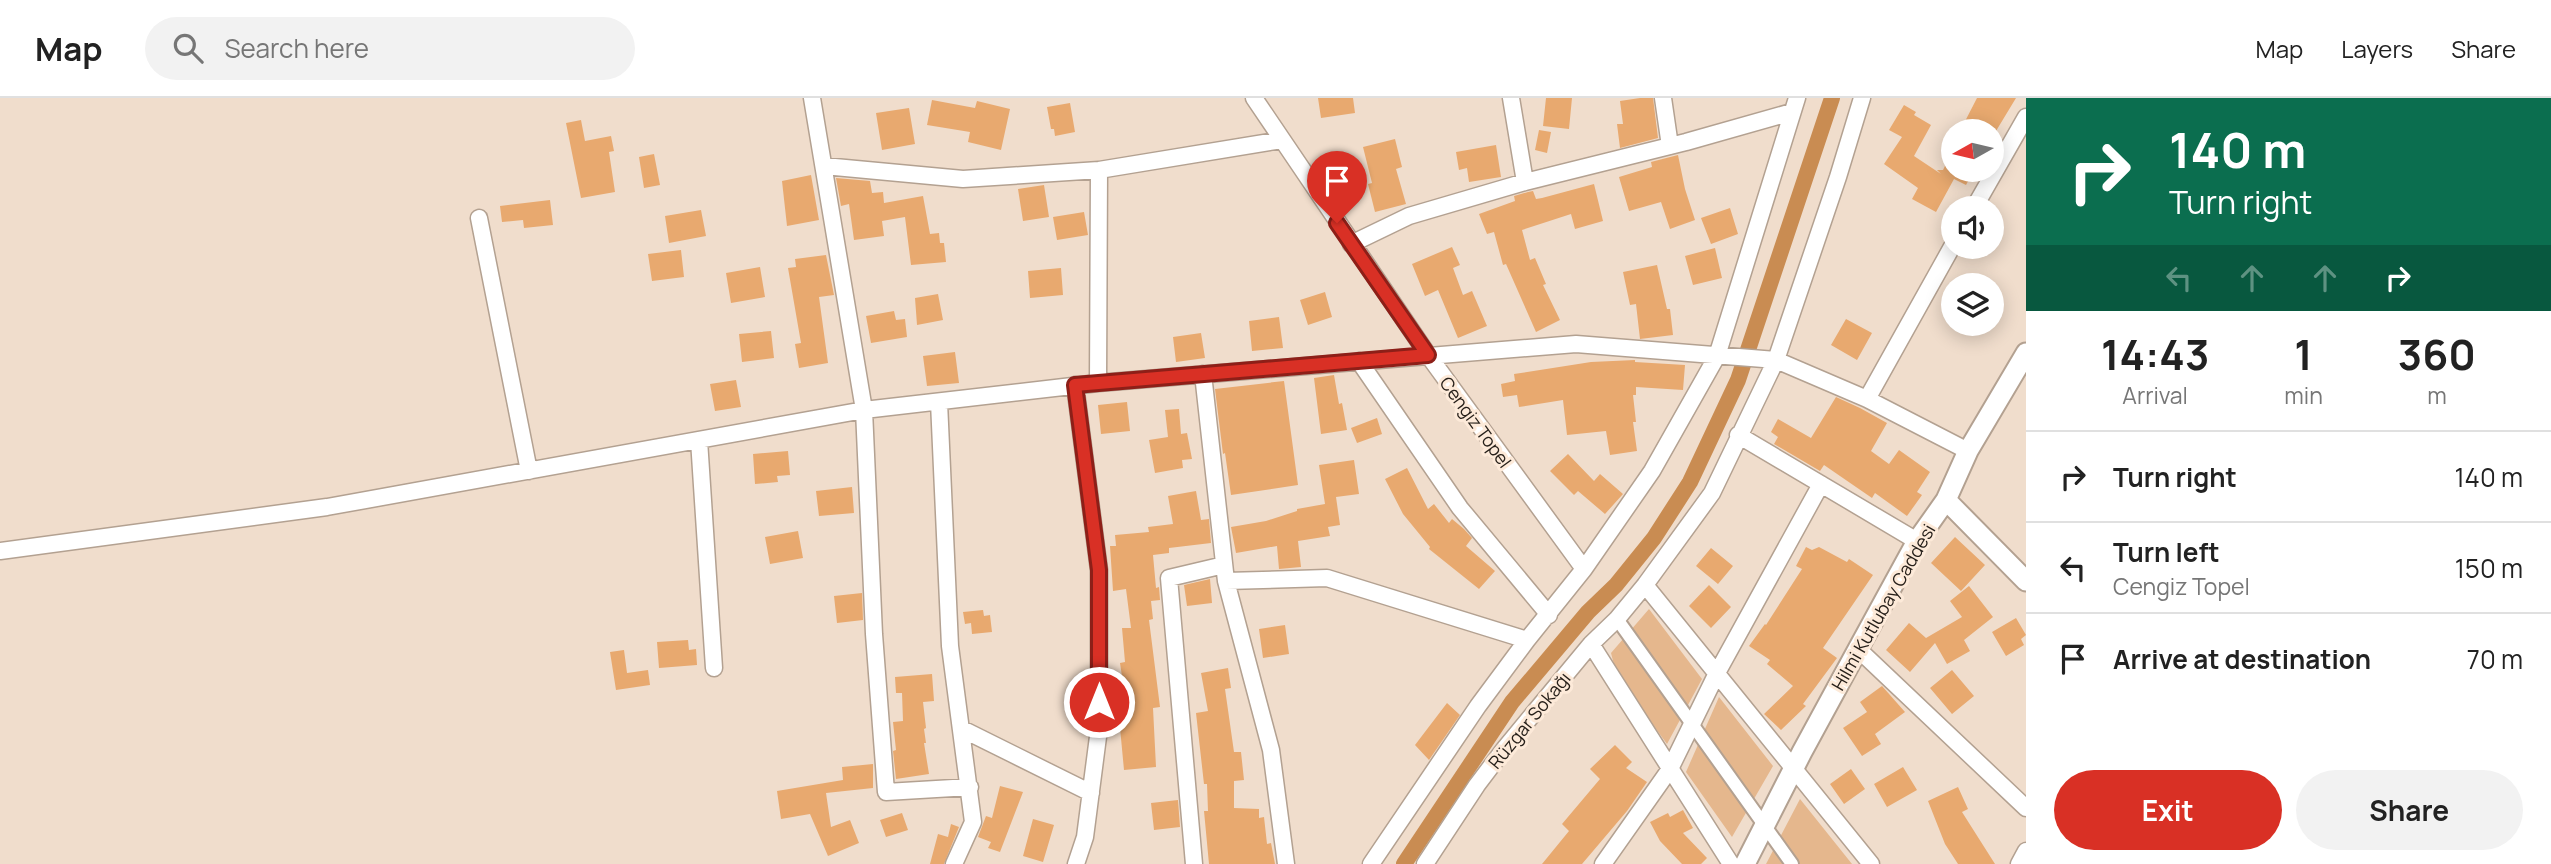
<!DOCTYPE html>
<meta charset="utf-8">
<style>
:root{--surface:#fff;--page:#f2f2f2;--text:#222;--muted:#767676;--line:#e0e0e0;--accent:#d93025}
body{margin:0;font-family:Manrope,sans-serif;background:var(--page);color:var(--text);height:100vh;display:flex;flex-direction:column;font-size:26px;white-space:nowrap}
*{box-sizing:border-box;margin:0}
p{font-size:23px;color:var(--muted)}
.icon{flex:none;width:38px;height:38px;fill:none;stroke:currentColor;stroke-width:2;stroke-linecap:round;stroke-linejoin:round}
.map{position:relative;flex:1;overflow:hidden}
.side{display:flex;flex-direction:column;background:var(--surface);width:525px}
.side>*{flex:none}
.hud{background:#0b6e4f;color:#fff;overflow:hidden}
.needle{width:46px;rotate:262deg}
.tools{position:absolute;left:1941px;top:21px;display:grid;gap:14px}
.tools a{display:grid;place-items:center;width:63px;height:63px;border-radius:50%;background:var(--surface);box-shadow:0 4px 18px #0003;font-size:35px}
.pin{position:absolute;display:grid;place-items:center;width:60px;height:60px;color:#fff;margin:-72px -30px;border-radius:50% 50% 50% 0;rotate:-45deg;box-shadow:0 0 7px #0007}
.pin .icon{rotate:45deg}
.me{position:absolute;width:77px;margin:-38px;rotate:0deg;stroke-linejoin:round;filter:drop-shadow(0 0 5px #0008)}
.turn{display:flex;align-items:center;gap:24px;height:147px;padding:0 28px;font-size:32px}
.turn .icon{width:91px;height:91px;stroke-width:2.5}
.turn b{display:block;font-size:49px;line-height:60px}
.lanes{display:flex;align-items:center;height:66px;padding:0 28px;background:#0003;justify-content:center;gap:35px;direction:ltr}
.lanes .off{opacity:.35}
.eta{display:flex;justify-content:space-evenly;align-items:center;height:119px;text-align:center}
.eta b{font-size:42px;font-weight:700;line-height:49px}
.primary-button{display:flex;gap:14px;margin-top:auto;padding:14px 28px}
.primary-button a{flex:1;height:80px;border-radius:42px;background:var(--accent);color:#fff;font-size:28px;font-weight:700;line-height:80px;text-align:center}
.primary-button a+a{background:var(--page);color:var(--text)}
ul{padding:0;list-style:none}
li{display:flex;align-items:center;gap:21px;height:91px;padding:0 28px;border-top:2px solid var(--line)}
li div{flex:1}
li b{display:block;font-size:26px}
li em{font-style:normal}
header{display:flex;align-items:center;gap:42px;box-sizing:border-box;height:98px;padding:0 35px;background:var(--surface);border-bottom:2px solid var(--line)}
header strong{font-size:33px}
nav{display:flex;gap:38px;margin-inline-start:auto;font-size:24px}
.search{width:490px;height:63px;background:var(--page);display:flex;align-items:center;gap:18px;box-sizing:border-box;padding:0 24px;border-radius:38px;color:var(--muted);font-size:26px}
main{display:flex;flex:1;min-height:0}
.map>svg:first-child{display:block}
</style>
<header>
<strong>Map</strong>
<div class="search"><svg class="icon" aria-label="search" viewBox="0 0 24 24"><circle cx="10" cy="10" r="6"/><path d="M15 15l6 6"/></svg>Search here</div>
<nav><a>Map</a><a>Layers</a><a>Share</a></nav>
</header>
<main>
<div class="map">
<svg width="2026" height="766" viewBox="0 0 2026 766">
<rect width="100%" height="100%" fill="#f0ddcc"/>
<path fill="#e5b78d" d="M1649,511L1702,581L1667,646L1617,578L1611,555Z
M1719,599L1773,668L1732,739L1686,674Z
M1800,701L1852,766H1766Z"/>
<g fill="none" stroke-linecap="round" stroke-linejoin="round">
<path stroke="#c98c52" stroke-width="16" d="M1404,766L1512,604L1588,514L1616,487L1654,440L1690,384L1738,282L1832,0"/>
</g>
<path fill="#e8a96f" d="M1318,0H1353L1355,15L1321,20Z
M1546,0H1572L1569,31L1543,28Z
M1640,0H1653L1658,40L1620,50L1617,26H1623L1620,3Z
M1977,0H2016L1996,33H1960Z
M932,2L975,10L977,3L1010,11L1001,52L968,44L970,34L927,27Z
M1070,5L1075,34L1055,38L1054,31H1051L1047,9Z
M1904,7L1916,14L1914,17L1931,27L1914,58L1941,76L1937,72H1943L1953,52V72H1974L1966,87L1954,81L1936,114L1912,101L1918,90L1884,66L1902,39L1889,32Z
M909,10L915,46L882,52L876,15Z
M581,22L585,43L611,38L614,53L609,54L615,94L581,100L566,25Z
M1539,32L1551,34L1547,55L1535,52Z
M1395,41L1402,69L1396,71L1406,106L1375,114L1368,86L1372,85L1363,49Z
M1496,47L1501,79L1469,84L1467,70L1459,72L1456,54Z
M654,56L660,87L644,90L639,59Z
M1678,57L1685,91L1695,122L1670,131L1661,104L1629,113L1619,79L1652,69L1651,64Z
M811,77L819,122L787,128L782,83Z
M836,80L870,83L872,95L883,94L884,105L923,98L930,136L939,135L940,145H944L946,164L911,167L905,119L882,123L884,138L854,142L849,106L841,108Z
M1594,86L1603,123L1575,131L1571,116L1522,132L1530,162L1535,160L1546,186L1543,187L1560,222L1536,234L1506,166L1503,167L1494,134L1487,136L1479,116L1515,103L1514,98L1528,94L1533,93L1536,101L1542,100Z
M1044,87L1049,119L1023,123L1018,91Z
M550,102L553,127L524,130L523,122L502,124L500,108Z
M1730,110L1738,136L1711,146L1701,120Z
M701,112L706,138L669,145L665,118Z
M1084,114L1088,137L1057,142L1053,119Z
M1452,149L1460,167L1453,170L1463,197L1472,193L1487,228L1458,240L1438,192L1425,198L1412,166Z
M1715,150L1722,180L1693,187L1685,158Z
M681,152L684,179L652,183L648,156Z
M826,157L834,197L819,199L828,265L799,270L795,246L801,245L788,170L796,169L795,161Z
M1657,167L1667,211H1670L1673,237L1640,241L1636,206L1630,207L1623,174Z
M760,169L765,199L731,205L726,175Z
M1061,170L1063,197L1030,200L1028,173Z
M1325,194L1332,219L1308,227L1300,202Z
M938,196L943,222L917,227L915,200Z
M894,213L896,222L905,221L907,239L871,245L866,218Z
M1279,219L1283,250L1252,253L1249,223Z
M1846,221L1872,235L1857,262L1831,247Z
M771,233L774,260L742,264L739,236Z
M1201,235L1205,260L1176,264L1173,239Z
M955,254L959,285L927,288L923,258Z
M1635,262V264L1685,267L1683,292L1636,289V297H1633L1636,324H1633L1637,353L1610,357L1606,333L1567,337L1563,302L1519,309L1517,297L1503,299L1501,286L1515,283L1514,276L1591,264Z
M1334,277L1339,306L1342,305L1347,332L1321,336L1314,280Z
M736,282L741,309L715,313L710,286Z
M1284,283L1298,387L1231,397L1225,355L1223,356L1215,291Z
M1836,299L1860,310L1887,325L1871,353L1889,366L1899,352L1930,374L1917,394L1922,397L1907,418L1875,395L1872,400L1824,367L1820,373L1774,346L1778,339L1771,334L1778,321L1811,340Z
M1127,304L1130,333L1101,336L1098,307Z
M1179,311L1181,336L1187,335L1192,361L1182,362L1183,370L1155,375L1149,342L1168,339L1165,312Z
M1377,320L1382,336L1357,345L1351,330Z
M788,353L790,377L777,378L778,384L755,386L753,356Z
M1568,356L1594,383L1600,376L1623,396L1605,416L1578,393L1574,397L1550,373Z
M1354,362L1359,396L1336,399L1340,427L1328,429L1330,438L1298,443L1301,469L1279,471L1277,448L1236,455L1231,429L1266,423L1297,413V411L1325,406L1319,367Z
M1407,370L1428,411L1434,406L1449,425L1452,421L1464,431L1472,440L1466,448L1495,473L1479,491L1429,451L1430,449L1403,416L1385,381Z
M852,389L854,415L819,418L816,393Z
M1196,393L1201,422L1209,421L1211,445L1169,450V455L1153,457L1156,490L1159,489L1160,502L1151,503L1153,521L1149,522L1160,609L1153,610L1156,669L1124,672L1119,619L1128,618L1120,565L1125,564L1122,530H1131L1126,491L1113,493L1110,448H1116L1115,437L1149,434L1148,429L1173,426L1168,398Z
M798,433L803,460L770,466L765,439Z
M1955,439L1985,467L1961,493L1931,465Z
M1806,449L1812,452L1819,449L1847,464L1849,461L1873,477L1823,550L1837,560L1803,606L1806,608L1781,632L1764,616L1793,588L1767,566L1770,562L1749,548L1765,526L1766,527L1802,471L1796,468Z
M1711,450L1733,468L1718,486L1696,468Z
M1210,481L1212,505L1187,508L1184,487Z
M1709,487L1731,509L1711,530L1689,508Z
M1969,488L1993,519L1964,542L1970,553L1947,566L1935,545L1910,574L1886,552L1909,525L1926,540L1962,519L1950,503Z
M862,495L863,522L837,525L834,498Z
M983,512L984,518L990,517L992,534L972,536L971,525L965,526L963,514Z
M2016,520L2026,537L2021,541L2024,547L2006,558L1992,534Z
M1285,527L1289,556L1263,560L1259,531Z
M688,542L689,552L696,551L697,567L659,570L657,544Z
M624,552L627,575L648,572L650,587L616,592L610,554Z
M1228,570L1231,590L1225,591L1234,654H1241L1244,682L1234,683V710L1259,711V720L1264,719L1267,746L1271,745L1275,766H1209L1204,713H1208L1207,686H1204L1196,615L1208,613L1201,575Z
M1952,572L1974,598L1952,616L1930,590Z
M932,576L934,603L923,604L926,630L924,631L926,645H924L929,676L896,681L893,653L896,652L893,624L903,623L902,595H896L895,579Z
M1882,588L1905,614L1875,636L1881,646L1862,658L1843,630L1867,614L1860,604Z
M1447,605L1460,617L1429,662L1415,647Z
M1615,647L1632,664L1626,670L1647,684L1627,713L1582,766H1542L1569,733L1562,726L1600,681L1590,671Z
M873,666V690L826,695L831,729L850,722L859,745L828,758L810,716L781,721L777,693L843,682L842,669Z
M1903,669L1917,692L1887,709L1874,686Z
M1851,671L1865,691L1844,706L1830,686Z
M1000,688L1023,694L1000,754L988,750L991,744L978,739L986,718L992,720Z
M1958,689L1968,711L1962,714L1995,766H1958L1945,746L1928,703Z
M1178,702L1180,729L1154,732L1151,705Z
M1683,712L1693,730L1683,735L1707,760L1701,766H1682L1660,743L1650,724L1668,715L1670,719Z
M902,715L908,732L886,739L880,722Z
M1033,721L1054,727L1043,764L1023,758Z
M951,726L959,729L944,766H930L938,736L948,739Z"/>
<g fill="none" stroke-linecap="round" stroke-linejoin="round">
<defs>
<path id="pedestrian" d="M1617,521L1792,766"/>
<path id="minor" d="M812,0L864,312L874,536L886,694L970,689
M1254,0L1428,257L1584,471
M1511,0L1525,84
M1663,0L1670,48
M824,68L963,81L1099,72L1282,42
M1974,110L2026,19
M479,120L529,373
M1351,146L1409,118L1525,84L1686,44L1792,14
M1359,263L1460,410L1549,517
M1203,276L1226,483L1271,652L1286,766
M1098,285L1099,72
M1075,287L1099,472V631L1085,739L1076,766
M1867,301L1953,147
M939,304L950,548L973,724L954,766
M1738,337L1917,443
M699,342L714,570
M0,453L327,409L864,312L1098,285L1576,246L1776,262L1867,301L1968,353
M1226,483L1327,480L1527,542
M1645,487L1871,766
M1591,546L1731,766
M1858,551L2026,710
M962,631L1091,695
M1194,766L1169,480L1224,467
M1371,766L1478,608L1527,542L1584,471L1652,373L1717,258L1797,0
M1425,766L1477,687L1505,650L1591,546L1617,521L1645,487L1712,395L1776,262L1838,79L1862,0
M1603,766L1670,671L1717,575L1821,386
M2019,766L2026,753"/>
<path id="tertiary" d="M1946,402L2026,483
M1745,766L1802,654L1858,551L1917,443L1946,402L1968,353L2026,255"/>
</defs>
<use href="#pedestrian" stroke="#b3a191" stroke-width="16"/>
<use href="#minor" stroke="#b3a191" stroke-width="19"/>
<use href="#tertiary" stroke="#b3a191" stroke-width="23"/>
<use href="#pedestrian" stroke="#fff" stroke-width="12"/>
<use href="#minor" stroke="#fff" stroke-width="16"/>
<use href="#tertiary" stroke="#fff" stroke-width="19"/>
</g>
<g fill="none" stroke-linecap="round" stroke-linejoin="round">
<defs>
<path id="route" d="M1099,604V472L1075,287L1428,257L1337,125"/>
</defs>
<use href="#route" stroke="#8d1f18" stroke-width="18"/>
<use href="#route" stroke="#d93025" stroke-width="12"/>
</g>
<g text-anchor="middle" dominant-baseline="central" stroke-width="6" stroke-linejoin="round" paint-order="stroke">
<g font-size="18" fill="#27201a" stroke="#fdead9">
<text transform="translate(1476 324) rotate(54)">Cengiz Topel</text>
<text transform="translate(1883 509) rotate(-60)">Hilmi Kutlubay Caddesi</text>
<text transform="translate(1529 622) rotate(-51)">Rüzgar Sokağı</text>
</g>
</g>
</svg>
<div class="tools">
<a><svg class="needle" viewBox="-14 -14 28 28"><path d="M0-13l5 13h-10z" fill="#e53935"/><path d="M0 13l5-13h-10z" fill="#767676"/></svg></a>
<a><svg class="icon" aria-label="sound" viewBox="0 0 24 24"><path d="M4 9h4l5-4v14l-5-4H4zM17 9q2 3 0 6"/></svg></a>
<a><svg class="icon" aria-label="layers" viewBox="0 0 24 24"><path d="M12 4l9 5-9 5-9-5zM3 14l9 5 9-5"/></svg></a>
</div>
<div class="pin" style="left:1337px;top:125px;background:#d93025"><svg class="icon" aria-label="arrive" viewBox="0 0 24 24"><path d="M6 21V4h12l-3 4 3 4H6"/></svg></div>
<svg class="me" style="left:1099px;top:604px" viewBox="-20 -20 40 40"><circle r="17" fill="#d93025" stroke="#fff" stroke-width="3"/><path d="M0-11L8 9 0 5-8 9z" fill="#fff"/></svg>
</div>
<section class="side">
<div class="hud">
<div class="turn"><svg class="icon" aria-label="right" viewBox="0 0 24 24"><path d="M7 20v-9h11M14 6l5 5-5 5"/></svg><div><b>140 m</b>Turn right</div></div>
<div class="lanes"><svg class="icon off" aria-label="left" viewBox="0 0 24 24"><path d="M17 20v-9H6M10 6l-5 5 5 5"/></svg><svg class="icon off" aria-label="ahead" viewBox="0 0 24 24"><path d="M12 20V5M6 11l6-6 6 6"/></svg><svg class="icon off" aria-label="ahead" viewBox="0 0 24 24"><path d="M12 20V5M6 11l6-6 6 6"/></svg><svg class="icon" aria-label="right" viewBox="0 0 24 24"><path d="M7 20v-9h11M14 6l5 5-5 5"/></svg></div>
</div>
<div class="eta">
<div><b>14:43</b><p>Arrival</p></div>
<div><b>1</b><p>min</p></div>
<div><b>360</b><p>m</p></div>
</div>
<ul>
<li><svg class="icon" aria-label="right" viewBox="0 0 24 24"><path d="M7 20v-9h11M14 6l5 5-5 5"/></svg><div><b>Turn right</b></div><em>140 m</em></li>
<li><svg class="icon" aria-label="left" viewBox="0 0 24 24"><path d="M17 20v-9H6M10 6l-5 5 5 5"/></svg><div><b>Turn left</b><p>Cengiz Topel</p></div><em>150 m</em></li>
<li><svg class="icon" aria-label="arrive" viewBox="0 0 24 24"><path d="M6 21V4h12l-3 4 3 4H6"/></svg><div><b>Arrive at destination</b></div><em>70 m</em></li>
</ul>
<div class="primary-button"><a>Exit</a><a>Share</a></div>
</section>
</main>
